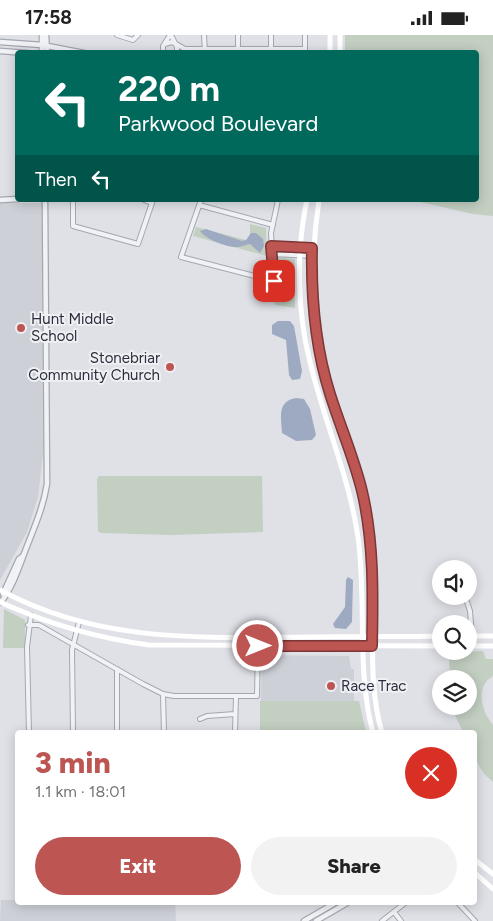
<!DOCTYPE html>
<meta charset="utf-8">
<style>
:root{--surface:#fff;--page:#f2f2f2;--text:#222;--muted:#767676;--accent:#bd5553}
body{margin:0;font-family:Figtree,sans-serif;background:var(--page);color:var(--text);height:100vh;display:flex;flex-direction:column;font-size:19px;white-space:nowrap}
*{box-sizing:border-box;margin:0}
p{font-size:16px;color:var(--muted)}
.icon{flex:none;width:28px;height:28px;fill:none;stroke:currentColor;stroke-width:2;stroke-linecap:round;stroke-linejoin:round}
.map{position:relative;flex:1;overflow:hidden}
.panel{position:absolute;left:15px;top:695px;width:462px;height:175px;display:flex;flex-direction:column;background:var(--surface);border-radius:5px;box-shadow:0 2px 12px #0003}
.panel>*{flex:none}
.guide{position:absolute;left:15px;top:15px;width:464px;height:152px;border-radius:5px;box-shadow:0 2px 12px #0003;background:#00695c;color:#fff;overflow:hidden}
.fabs{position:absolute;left:432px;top:525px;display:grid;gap:10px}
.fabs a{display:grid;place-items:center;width:45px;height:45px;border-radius:50%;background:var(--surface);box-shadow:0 2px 12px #0003;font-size:25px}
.pin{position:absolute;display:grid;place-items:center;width:42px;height:42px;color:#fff;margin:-21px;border-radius:10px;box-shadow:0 2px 8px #0006}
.me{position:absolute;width:55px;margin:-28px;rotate:90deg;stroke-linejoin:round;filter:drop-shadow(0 0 4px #0008)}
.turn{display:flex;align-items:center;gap:18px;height:105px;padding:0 20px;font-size:22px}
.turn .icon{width:65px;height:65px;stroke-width:2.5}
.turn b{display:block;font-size:35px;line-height:42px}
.then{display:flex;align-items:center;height:48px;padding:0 20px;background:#0003;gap:10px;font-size:19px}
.round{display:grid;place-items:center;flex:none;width:52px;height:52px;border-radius:26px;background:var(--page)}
.head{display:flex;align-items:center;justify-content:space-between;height:85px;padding:0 20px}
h1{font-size:30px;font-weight:800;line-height:38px;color:var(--accent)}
.cta{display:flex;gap:10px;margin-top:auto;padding:10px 20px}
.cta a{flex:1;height:58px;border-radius:30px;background:var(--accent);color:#fff;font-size:20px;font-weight:800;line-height:58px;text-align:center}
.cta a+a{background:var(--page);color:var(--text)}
.status{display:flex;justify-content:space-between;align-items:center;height:35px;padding:0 25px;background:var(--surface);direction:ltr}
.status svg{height:14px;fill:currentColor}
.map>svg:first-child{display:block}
</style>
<div class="status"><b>17:58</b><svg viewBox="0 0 49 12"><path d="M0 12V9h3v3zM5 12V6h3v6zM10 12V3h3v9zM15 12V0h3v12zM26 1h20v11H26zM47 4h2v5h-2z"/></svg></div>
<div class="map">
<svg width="493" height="886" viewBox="0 0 493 886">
<rect width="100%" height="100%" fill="#dfe1e7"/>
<path fill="#ced0d8" d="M0,168H42L43,418L38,462L27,497L0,545Z
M262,620L349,621L351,634H354V667L261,666Z
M1,865H17L18,868H175L176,886H0Z"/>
<path fill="#c2cfc1" d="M345,0H493V181L473,179L412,165H476V18L345,17Z
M250,189L266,193L267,221L193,201L196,192L250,206Z
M278,223L295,224V273L276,270L273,266L275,252L280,245L276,226Z
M99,441H262L263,497L172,500L101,498L98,496L97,444Z
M4,574L25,585V613H3Z
M483,616L486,624H493V641C474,652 482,677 493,690V747C474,731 475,721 475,698L463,697L451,672L469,671V644H450L449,618Z
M260,666H359L366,697H260Z"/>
<path fill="#9eaac2" d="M206,194L242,206L246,205L251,198H256L263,204L264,211L260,218L250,209C247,209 242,212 238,212C228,213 205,204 200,196Z
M278,286H290L294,291L302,336L300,344L292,345L289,340L286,305L272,299V290Z
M296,363L304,364L310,374L316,400L312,405L296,406L282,398C281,382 277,366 296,363Z
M348,542L353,545L352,587L346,594L335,593L333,589L345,572L346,545Z"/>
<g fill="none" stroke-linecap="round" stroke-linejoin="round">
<defs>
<path id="minor" d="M117,0L133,5L138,0
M171,0L177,12V18
M204,0L205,18
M238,0V14
M271,0V14
M305,0V18
M165,9L172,7L185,14H305
M163,18V11L170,0
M73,165V191L138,209L153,165
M144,165L152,168
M201,165L181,222L274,246L271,198L278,165
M199,170L273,190
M271,211L312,213
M272,219L312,221
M454,531L455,534
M465,561L470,576L472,601
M28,590H39L143,649L163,659L174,661H257L258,611
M163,659L164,698
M200,684L207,681L235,679
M29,698L27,612L31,580
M73,698L72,615L79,587
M117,698V634
M235,698L236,661
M458,868L475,886
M394,877L401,886
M382,886L405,868"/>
<path id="tertiary" d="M46,0L47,18
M0,7L42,10L84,18
M0,16L27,18
M42,18V0
M0,165L18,164
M3,559L19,524L23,521
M1,567C12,553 18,535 24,519C33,495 43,474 47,449L45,165
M304,886L335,868
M316,886L347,868"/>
</defs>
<use href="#minor" stroke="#a5a7b0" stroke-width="6"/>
<use href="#tertiary" stroke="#a5a7b0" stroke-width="7"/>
<use href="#minor" stroke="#f1f2f5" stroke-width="4"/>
<use href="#tertiary" stroke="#f1f2f5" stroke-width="4.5"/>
<path stroke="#fff" stroke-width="5" d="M330,18V0
M340,18V0
M307,165C296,215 297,277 310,327C324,386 349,441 358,502C367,567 356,634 373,698
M319,165C309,230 312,292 329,356C333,372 340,387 345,403C357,438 365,473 370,509C379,572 364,636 382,698
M0,555C98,608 200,603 308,602C352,601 397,602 441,601
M0,567C48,589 97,603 149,610L441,611
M469,601H493
M469,611H493
M475,825L493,839
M475,838L493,854"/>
</g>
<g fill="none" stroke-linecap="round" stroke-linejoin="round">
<defs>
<path id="route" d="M258,611H372C373,559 374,507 362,456C354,423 340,391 330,359C315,312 311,262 312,213L271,211L274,246"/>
</defs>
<use href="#route" stroke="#7b3736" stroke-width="12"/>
<use href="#route" stroke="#bd5553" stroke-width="9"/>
</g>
<g fill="#bd5553" stroke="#eef0f4" stroke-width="2">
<circle cx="21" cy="293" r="5"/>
<circle cx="170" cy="332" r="5"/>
<circle cx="331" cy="651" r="5"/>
</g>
<g text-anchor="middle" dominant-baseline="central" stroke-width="4" stroke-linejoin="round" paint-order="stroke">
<g font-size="15" fill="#2a2d3c" stroke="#eef0f4" text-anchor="start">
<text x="31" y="284">Hunt Middle<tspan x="31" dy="17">School</tspan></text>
<text x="160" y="323" text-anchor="end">Stonebriar<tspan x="160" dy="17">Community Church</tspan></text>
<text x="341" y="651">Race Trac</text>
</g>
</g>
</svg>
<div class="fabs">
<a><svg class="icon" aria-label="sound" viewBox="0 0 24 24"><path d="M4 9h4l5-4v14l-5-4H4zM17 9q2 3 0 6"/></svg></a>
<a><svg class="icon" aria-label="search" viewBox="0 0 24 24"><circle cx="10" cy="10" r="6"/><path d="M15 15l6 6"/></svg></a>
<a><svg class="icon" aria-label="layers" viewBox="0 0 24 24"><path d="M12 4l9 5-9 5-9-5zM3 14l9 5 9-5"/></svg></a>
</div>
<div class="pin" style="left:274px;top:246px;background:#d93025"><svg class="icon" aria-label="arrive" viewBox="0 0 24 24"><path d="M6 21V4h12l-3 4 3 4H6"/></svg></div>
<svg class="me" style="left:258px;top:611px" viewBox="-20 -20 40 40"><circle r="17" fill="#bd5553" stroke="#fff" stroke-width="3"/><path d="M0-11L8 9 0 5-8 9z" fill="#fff"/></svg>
<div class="guide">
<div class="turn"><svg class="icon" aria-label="left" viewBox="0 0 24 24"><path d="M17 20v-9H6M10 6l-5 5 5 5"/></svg><div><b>220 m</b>Parkwood Boulevard</div></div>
<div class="then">Then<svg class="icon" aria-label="left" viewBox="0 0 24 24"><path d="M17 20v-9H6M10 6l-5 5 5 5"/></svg></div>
</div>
<section class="panel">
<div class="head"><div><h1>3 min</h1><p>1.1 km · 18:01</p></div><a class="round" style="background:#d93025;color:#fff"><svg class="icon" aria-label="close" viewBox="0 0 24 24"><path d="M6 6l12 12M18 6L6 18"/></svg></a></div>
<div class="cta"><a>Exit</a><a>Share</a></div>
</section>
</div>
